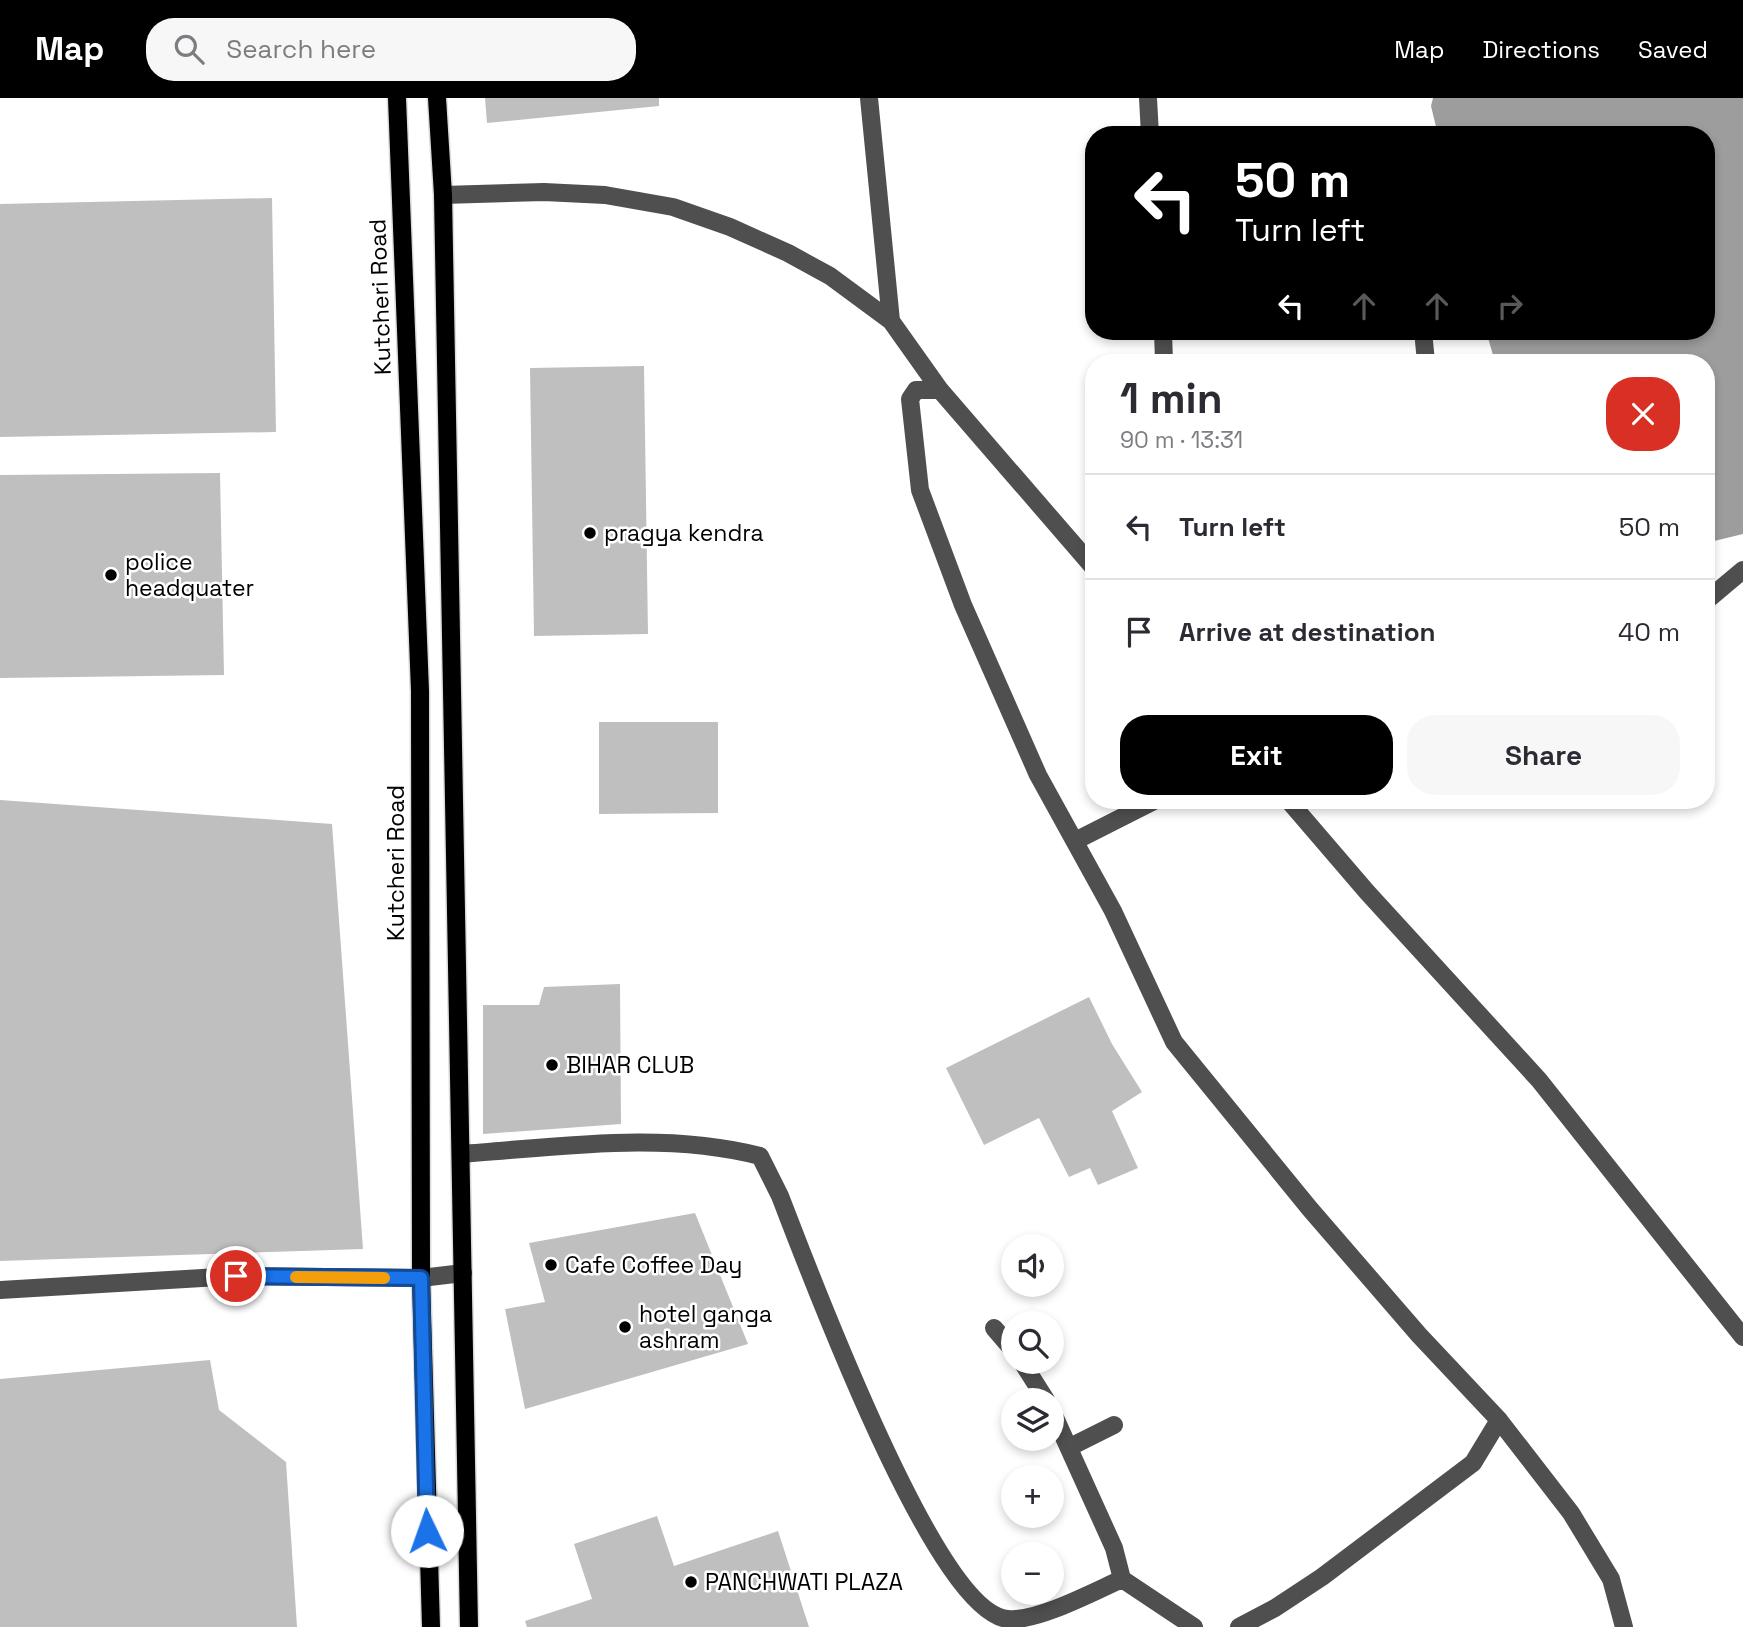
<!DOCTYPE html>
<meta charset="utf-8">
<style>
:root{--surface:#fff;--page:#f7f7f7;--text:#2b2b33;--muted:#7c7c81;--line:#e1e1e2;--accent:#000}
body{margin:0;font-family:"Space Grotesk",sans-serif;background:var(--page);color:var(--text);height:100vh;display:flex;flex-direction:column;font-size:26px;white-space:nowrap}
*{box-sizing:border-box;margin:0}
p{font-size:23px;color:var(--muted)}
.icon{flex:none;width:38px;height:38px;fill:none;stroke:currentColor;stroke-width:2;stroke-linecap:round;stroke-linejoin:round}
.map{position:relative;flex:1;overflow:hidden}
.side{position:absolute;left:1085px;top:256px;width:630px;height:455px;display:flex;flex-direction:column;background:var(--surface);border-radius:28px;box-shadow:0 4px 10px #0003}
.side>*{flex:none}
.banner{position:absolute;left:1085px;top:28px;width:630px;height:214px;border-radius:28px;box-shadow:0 4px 10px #0003;background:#000;color:#fff;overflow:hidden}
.buttons{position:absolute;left:1001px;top:1136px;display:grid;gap:14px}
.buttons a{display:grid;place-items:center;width:63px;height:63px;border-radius:50%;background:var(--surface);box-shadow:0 4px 10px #0003;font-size:35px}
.pin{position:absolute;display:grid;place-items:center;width:60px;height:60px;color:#fff;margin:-30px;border:4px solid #fff;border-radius:50%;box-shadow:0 2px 7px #0007}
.me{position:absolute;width:77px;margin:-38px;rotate:357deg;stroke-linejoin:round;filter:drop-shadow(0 0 5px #0008)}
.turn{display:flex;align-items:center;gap:24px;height:147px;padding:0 35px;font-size:32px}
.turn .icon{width:91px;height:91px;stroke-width:2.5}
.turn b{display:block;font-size:49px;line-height:60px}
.lanes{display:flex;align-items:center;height:66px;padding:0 35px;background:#0003;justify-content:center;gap:35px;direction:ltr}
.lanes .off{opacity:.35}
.round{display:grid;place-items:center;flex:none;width:74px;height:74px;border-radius:28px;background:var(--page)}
.headline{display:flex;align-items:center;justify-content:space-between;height:119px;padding:0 35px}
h1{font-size:42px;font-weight:700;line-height:52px}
.cta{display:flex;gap:14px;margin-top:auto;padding:14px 35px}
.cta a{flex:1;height:80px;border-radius:28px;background:var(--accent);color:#fff;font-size:28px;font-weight:700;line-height:80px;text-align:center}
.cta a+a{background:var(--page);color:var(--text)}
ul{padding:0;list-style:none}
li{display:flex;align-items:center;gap:21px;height:105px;padding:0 35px;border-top:2px solid var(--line)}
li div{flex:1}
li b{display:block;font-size:26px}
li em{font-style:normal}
header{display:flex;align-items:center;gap:42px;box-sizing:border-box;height:98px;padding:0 35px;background:var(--accent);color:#fff}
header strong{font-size:33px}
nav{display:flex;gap:38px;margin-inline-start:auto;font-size:24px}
.search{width:490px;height:63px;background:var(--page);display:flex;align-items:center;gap:18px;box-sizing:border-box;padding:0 24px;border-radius:28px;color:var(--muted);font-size:26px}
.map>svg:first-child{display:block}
</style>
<header>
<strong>Map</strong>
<div class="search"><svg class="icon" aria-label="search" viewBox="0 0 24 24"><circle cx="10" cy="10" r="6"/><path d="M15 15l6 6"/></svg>Search here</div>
<nav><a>Map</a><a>Directions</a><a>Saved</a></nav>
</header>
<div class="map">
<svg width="1743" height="1529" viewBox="0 0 1743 1529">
<rect width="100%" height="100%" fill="#fff"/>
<path fill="#9d9d9d" d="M1433,0H1743V436L1706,445V264H1495L1486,233H1706V37H1438L1431,8Z"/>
<path fill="#bfbfbf" d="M485,0H659V8L487,25Z
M272,100L276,334L0,339V106Z
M644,268L648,536L534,538L530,270Z
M220,375L224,577L0,580V377Z
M599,624H718V715L599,716Z
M0,702L332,726L363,1151L0,1163Z
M620,886L621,1026L483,1036V907H539L544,889Z
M1089,899L1112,946L1142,994L1112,1013L1138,1070L1098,1087L1090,1070L1069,1079L1039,1020L984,1047L946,970Z
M695,1115L748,1246L525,1311L505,1211L545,1204L529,1145Z
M210,1262L219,1312L286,1364L297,1529H0V1281Z
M657,1418L674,1468L778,1433L809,1529H527L525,1523L592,1501L574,1446Z"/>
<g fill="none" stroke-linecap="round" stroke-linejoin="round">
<defs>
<path id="major" d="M397,0L420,593L421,1180L431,1529
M437,0L443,97L469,1529"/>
</defs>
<use href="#major" stroke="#dbdbdb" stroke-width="21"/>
<path stroke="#4f4f4f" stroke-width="18" d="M869,0L891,223
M1148,0L1150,37
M443,97L544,94L605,97L673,109L730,129L788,155L830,178L891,223L940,292L1094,470
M1163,233L1164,264
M1423,233L1426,264
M940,292H916L910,301L920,392L963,507L1038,677L1113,813L1174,944L1310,1111L1419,1237L1499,1322L1571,1415L1611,1481L1624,1529
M1706,503L1743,472
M1288,702L1367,794L1539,982L1743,1239
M1075,743L1156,702
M461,1056C559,1049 664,1033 760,1058L780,1098C807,1167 935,1515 1008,1521C1037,1524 1095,1493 1122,1481L1194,1529
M0,1192L236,1178L421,1180L463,1175
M994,1230L1013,1252
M1022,1264L1046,1302
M1052,1313L1114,1450L1122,1481
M1070,1349L1114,1327
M1239,1529L1275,1510L1322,1479L1473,1365L1499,1322"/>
<use href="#major" stroke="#000" stroke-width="18"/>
</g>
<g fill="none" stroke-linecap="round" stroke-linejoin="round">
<defs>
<path id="route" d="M236,1178L421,1180L427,1433"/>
</defs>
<use href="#route" stroke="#114b97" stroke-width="18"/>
<use href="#route" stroke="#1a73e8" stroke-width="12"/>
<path stroke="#f59e0b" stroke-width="12" d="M296,1179L384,1180"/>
</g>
<g fill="#000" stroke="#fff" stroke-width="2.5">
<circle cx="590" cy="435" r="7"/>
<circle cx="111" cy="477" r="7"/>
<circle cx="552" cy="967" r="7"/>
<circle cx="551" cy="1167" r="7"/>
<circle cx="625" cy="1229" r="7"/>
<circle cx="691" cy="1484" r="7"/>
</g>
<g text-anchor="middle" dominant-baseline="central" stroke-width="5" stroke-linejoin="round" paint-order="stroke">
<g font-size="23" fill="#000" stroke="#fff">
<text transform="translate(380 199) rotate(-92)">Kutcheri Road</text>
<text transform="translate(396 765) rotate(-90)">Kutcheri Road</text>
</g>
<g font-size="23" fill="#000" stroke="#fff" text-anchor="start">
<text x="604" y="435">pragya kendra</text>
<text x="125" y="464">police<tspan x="125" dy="26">headquater</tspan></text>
<text x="566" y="967">BIHAR CLUB</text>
<text x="565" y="1167">Cafe Coffee Day</text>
<text x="639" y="1216">hotel ganga<tspan x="639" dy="26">ashram</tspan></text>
<text x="705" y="1484">PANCHWATI PLAZA</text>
</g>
</g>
</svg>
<div class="buttons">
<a><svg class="icon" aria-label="sound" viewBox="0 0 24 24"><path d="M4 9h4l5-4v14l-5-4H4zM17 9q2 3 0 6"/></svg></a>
<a><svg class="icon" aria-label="search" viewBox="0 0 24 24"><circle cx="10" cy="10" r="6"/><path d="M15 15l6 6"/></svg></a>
<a><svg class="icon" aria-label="layers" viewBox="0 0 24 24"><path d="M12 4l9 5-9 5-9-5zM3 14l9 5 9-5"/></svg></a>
<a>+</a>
<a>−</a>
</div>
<div class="pin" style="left:236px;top:1178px;background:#d93025"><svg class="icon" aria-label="arrive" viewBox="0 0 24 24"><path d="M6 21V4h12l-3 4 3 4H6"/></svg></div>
<svg class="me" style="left:427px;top:1433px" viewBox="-20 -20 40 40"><circle r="19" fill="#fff"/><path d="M0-13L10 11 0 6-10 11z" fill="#1a73e8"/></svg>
<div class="banner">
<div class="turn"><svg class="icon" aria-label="left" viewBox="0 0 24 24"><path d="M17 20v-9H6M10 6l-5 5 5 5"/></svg><div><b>50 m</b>Turn left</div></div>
<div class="lanes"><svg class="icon" aria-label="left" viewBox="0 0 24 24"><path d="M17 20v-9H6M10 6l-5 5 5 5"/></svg><svg class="icon off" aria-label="ahead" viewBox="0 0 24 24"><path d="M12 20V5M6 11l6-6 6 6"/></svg><svg class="icon off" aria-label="ahead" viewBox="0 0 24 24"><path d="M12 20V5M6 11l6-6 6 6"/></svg><svg class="icon off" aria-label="right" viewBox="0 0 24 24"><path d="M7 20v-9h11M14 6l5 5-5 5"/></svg></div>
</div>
<section class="side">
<div class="headline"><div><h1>1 min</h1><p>90 m · 13:31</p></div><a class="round" style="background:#d93025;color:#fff"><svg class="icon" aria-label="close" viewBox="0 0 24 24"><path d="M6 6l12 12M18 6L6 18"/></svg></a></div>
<ul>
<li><svg class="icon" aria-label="left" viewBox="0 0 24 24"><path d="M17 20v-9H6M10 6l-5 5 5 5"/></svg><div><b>Turn left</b></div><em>50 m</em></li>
<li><svg class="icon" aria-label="arrive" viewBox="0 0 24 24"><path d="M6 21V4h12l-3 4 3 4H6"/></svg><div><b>Arrive at destination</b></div><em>40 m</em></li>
</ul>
<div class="cta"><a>Exit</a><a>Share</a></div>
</section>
</div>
